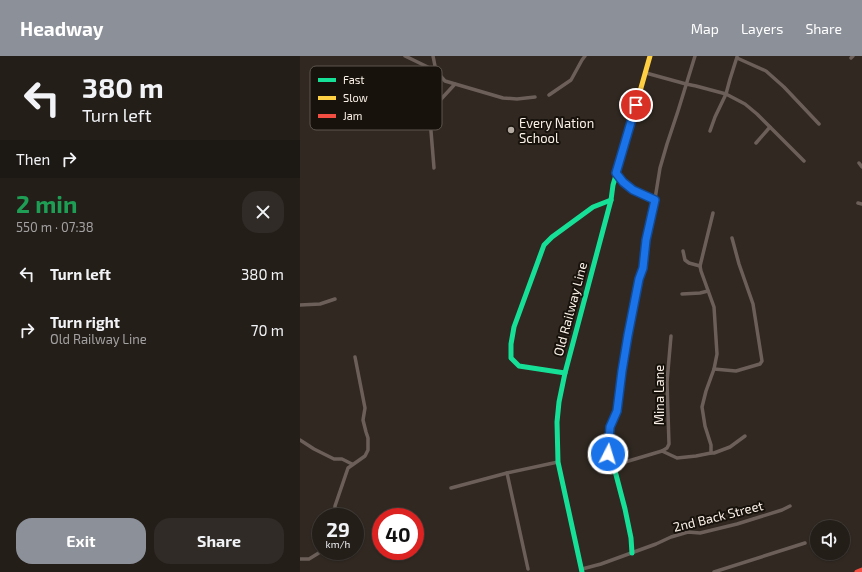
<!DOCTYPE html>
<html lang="en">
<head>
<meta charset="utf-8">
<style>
	:root { --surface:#241e19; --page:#302b26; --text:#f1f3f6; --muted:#a3a2a2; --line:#413c38; --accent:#8c9099 }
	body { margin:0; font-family:"Exo 2",sans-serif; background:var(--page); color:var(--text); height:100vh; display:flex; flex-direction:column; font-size:15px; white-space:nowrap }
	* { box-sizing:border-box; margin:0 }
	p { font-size:13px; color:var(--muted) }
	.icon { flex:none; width:22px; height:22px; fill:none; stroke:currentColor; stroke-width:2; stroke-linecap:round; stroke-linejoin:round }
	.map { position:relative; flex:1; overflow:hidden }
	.side { display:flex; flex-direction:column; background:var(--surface); width:300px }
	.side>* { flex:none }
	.banner { background:#241e19; color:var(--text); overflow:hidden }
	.tools { position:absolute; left:510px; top:464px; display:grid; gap:8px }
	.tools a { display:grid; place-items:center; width:40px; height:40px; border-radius:50%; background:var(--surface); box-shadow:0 1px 3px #0004,0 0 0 1px var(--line); font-size:20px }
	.speed { position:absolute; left:12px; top:452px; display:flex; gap:8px; font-size:20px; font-weight:700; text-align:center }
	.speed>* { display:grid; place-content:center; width:52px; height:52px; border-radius:50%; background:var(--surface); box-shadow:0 1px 3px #0004,0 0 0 1px var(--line); line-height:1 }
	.speed small { font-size:10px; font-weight:400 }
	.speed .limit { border:6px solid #d22; background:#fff; color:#111 }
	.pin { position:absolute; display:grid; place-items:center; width:34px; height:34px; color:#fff; margin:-17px; border:2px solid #fff; border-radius:50%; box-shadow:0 1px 4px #0007 }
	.me { position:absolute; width:44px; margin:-22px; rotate:5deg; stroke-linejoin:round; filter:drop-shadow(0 0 3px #0008) }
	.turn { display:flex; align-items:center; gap:14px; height:84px; padding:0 16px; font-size:18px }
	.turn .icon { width:52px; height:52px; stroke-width:2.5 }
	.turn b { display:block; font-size:28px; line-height:34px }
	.then { display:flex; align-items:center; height:38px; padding:0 16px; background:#0003; gap:8px; font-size:15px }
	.round { display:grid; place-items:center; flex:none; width:42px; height:42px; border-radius:16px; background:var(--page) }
	.head { display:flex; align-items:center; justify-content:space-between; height:68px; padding:0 16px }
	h1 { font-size:24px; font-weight:700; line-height:30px; color:#1e9e55 }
	.button { display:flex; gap:8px; margin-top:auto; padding:8px 16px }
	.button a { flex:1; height:46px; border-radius:16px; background:var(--accent); color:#fff; font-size:16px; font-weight:700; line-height:46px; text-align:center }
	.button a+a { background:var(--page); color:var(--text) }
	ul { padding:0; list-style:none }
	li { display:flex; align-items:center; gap:12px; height:56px; padding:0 16px }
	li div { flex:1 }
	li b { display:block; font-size:15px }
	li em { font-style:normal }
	header { display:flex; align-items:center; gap:24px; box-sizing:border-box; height:56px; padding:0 20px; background:var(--accent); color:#fff }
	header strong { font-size:19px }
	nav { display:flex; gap:22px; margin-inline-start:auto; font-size:14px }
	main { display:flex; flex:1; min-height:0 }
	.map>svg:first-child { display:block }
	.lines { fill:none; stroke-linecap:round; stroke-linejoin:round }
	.street { stroke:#6c5f59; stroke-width:3.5 }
	.fast { stroke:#16e098; stroke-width:5 }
	.slow { stroke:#ffcf43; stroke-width:5 }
	.jam { stroke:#f24e42; stroke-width:5 }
	.route-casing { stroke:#114b97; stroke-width:10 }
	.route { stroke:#1a73e8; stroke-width:7 }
	.poi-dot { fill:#b3aba2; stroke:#18120c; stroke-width:1.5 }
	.labels { text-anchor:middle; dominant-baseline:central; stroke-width:4; stroke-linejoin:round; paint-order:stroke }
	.poi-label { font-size:13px; fill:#faf1e8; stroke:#18120c; text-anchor:start }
	.street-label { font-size:13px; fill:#faf1e8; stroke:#18120c }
	.key { fill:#18120c; stroke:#5c554e; stroke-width:1 }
	.key-label { font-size:11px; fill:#faf1e8 }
</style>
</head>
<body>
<header>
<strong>Headway</strong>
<nav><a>Map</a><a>Layers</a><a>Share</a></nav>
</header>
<main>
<section class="side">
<div class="banner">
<div class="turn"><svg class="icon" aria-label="left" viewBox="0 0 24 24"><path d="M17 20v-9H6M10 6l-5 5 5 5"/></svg><div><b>380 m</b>Turn left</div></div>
<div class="then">Then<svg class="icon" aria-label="right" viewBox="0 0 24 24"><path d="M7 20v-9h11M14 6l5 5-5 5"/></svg></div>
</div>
<div class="head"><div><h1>2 min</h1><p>550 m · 07:38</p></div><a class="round"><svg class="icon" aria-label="close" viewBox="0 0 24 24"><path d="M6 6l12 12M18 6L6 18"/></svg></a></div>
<ul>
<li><svg class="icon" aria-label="left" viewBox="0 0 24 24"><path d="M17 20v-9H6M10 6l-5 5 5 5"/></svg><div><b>Turn left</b></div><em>380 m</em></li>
<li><svg class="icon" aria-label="right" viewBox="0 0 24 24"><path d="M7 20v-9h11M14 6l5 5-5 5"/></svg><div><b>Turn right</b><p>Old Railway Line</p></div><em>70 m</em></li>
</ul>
<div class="button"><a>Exit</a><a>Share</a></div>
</section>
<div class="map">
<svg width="562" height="516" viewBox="0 0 562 516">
	<rect width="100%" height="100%" fill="#302821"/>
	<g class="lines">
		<!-- street -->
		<g class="street">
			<path d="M105,0L136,15L145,25L203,42L217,43L235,41"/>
			<path d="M133,0L136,15"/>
			<path d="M437,2L466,15L484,31L519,68"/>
			<path d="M551,2L553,0"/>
			<path d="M346,17L386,28L396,30L426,38L445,48L457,58L504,105"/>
			<path d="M249,39L271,24L282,4L285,0"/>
			<path d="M410,75L415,61L426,38L430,23L437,1"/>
			<path d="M456,87L470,71"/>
			<path d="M559,107L562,111"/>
			<path d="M134,112L130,63L132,53L155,28"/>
			<path d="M317,117C327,134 338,136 355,143L360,112L367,88L378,55L395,0"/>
			<path d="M558,147L562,148"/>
			<path d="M383,195L385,204L389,207L400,210"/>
			<path d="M382,238L400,237L408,235"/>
			<path d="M0,249L20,248L35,243"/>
			<path d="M414,313L436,315L460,308L462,305L453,248L439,208L432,182"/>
			<path d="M0,384L14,393L34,403H42L52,408"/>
			<path d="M362,395L367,392L369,388L367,326L371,280"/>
			<path d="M411,397V389L405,370L402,351L406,335L414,313L417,298L414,251L401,215L400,210L413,157"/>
			<path d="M314,411L325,406L362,395L377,402L396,400L411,397H414L430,391L445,380"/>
			<path d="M207,417L228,513"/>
			<path d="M151,432L207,417L258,406"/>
			<path d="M35,461V450L48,412L65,400L68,394V382L66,376L63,364L65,352L55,301"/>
			<path d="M0,503H9L22,495"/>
			<path d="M282,513L301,508L356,488L371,481L388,476L400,477L437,468L482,454L490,450"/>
			<path d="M414,516L505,487"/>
		</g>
		<!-- fast -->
		<g class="fast">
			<path d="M265,317L219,310L211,302V288L214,271L244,189L252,181L293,151L311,144"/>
			<path d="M332,497L331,482L325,453L314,411L309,401L308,395L310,371L317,355L322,315L328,279L339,223L343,212L346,184L355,143"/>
			<path d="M282,516L258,406L257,366L259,346L265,317L311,144L313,129L320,106"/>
		</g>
		<!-- slow -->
		<path class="slow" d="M320,106L350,0"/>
		<!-- jam -->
		<path class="jam" d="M557,516L562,514"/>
	</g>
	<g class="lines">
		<!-- route casing -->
		<g class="route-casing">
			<path id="route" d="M308,398L310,371L317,355L322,315L328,279L339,223L343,212L346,184L355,144L333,134L323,126L316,117L336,49"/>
		</g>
		<!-- route -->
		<use href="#route" class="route"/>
	</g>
	<!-- markers -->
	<circle class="poi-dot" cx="211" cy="74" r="4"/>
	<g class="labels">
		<!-- poi labels -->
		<g class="poi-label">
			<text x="219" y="67">Every Nation<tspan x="219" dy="15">School</tspan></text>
		</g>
		<!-- street labels -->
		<g class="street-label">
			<text transform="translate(270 253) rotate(-75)">Old Railway Line</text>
			<text transform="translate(359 339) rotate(-90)">Mina Lane</text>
			<text transform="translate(418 460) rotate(-14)">2nd Back Street</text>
		</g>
	</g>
	<!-- legend -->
	<rect x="10" y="10" width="132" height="64" rx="6" class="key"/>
	<rect x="18" y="22" width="18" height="4" fill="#16e098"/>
	<rect x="18" y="40" width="18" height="4" fill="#ffcf43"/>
	<rect x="18" y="58" width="18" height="4" fill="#f24e42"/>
	<g class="key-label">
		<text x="43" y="28">Fast</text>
		<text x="43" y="46">Slow</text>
		<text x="43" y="64">Jam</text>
	</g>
</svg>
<div class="tools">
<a><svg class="icon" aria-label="sound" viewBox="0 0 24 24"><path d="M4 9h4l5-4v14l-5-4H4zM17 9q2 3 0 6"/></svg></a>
</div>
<div class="speed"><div>29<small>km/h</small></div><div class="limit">40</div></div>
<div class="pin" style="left:336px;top:49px;background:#d93025"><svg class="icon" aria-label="arrive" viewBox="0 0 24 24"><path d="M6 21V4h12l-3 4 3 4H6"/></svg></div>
<svg class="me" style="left:308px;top:398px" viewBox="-20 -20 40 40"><circle r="17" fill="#1a73e8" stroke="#fff" stroke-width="3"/><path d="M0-11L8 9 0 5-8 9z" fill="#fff"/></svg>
</div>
</main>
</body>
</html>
